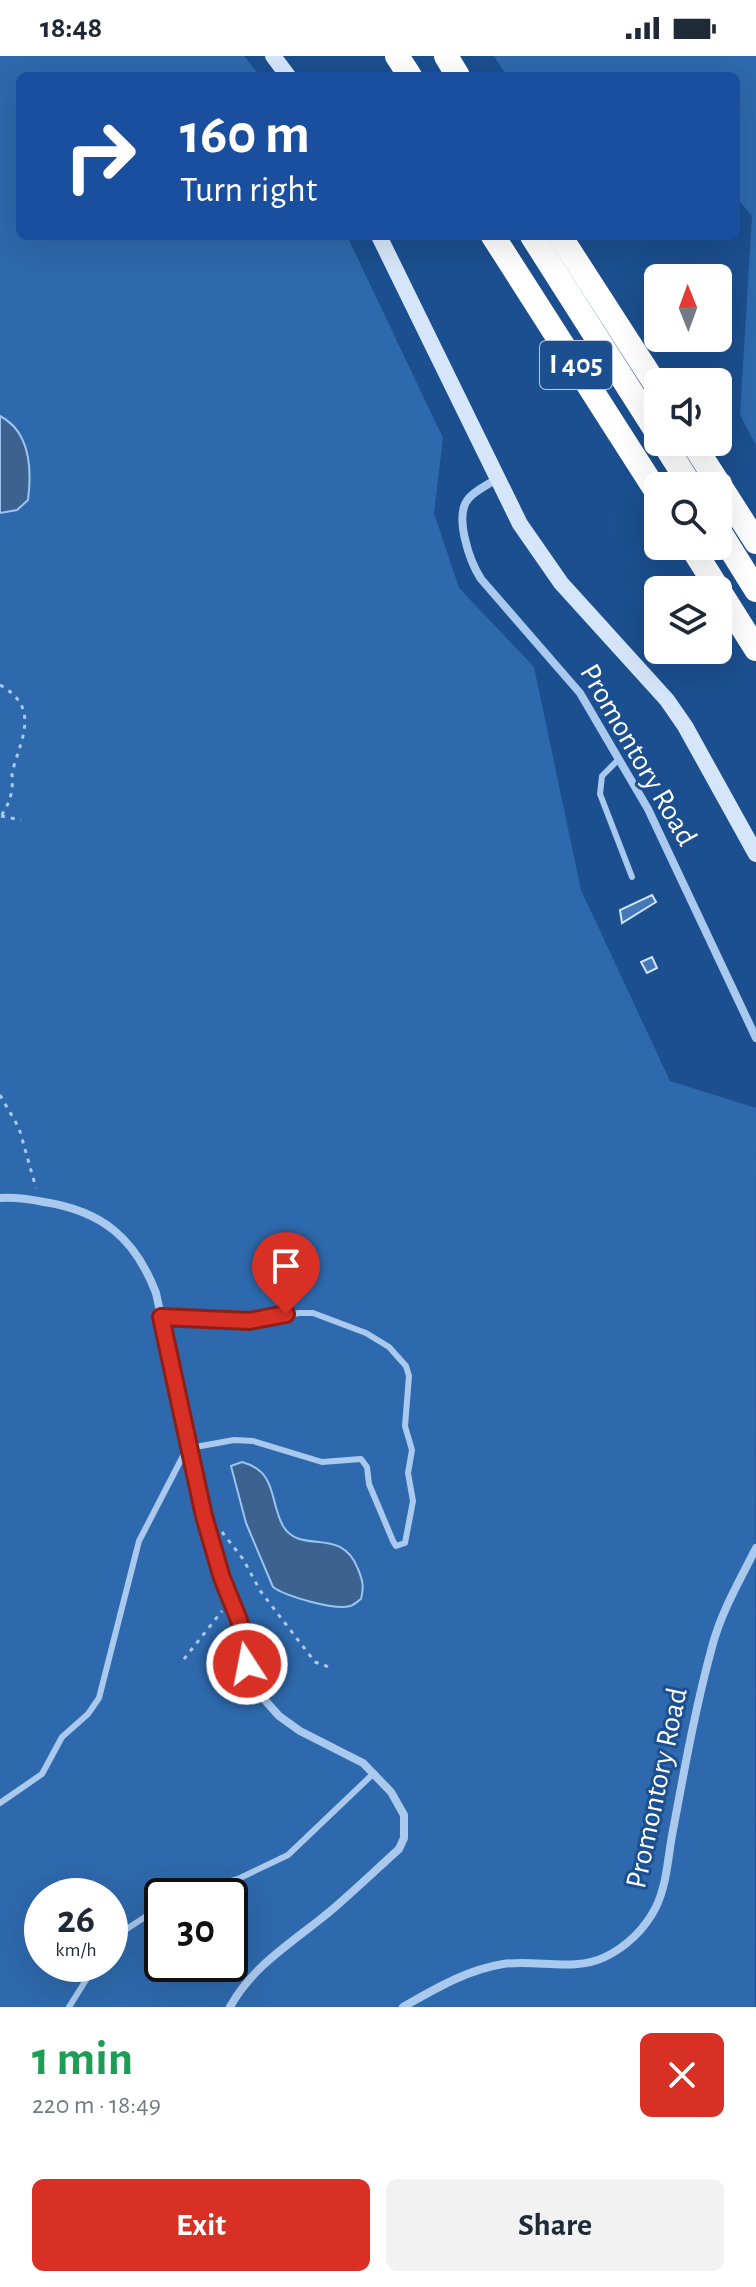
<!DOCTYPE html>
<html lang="en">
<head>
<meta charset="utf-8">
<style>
	:root { --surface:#fff; --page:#f2f2f3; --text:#1f2937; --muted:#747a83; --accent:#d93025 }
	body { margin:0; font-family:"Alegreya Sans",sans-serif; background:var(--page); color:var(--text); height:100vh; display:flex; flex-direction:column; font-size:30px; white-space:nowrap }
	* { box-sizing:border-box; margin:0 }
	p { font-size:26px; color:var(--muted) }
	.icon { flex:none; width:44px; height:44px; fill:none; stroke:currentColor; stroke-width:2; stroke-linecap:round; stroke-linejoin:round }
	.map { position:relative; height:1951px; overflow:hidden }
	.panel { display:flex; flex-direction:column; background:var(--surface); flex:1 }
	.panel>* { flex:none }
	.top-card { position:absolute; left:16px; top:16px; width:724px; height:168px; border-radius:12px; box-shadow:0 8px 32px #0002; background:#1a4fa0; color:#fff; overflow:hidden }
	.needle { width:52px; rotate:359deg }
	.buttons { position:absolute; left:644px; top:208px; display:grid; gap:16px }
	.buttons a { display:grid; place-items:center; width:88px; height:88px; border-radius:12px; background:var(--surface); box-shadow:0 8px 32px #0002; font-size:40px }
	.speed { position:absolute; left:24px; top:1822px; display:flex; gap:16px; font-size:40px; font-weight:700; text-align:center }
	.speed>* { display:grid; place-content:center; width:104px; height:104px; border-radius:50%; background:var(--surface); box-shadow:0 8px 32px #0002; line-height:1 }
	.speed small { font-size:20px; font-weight:400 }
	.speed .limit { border:4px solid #111; border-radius:12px; background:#fff; color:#111 }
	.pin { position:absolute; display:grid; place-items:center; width:68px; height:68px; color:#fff; margin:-82px -34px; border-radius:50% 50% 50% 0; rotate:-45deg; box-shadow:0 0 8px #0007 }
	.pin .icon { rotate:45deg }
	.me { position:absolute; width:88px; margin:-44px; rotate:349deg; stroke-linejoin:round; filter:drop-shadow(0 0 6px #0008) }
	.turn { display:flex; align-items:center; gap:28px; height:168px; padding:0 32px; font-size:36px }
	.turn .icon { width:104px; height:104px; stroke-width:2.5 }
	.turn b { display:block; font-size:56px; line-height:68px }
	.round { display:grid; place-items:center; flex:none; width:84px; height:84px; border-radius:12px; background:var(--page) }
	.head { display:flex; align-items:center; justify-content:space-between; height:136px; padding:0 32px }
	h1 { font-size:48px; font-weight:700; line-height:60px; color:#1e9e55 }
	.cta { display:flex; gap:16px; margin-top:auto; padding:16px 32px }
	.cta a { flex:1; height:92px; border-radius:12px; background:var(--accent); color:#fff; font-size:32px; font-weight:700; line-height:92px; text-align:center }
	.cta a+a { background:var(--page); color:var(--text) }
	.status { display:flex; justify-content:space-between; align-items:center; height:56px; padding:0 40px; background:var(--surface); direction:ltr }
	.status svg { height:22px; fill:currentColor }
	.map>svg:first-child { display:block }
	.green { fill:#2e69ad; fill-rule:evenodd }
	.water { fill:#3c6290; stroke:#9cc4f0; stroke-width:2 }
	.building { fill:#4478b7; stroke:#cfe3fa; stroke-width:2 }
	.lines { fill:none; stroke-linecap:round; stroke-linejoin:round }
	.path { stroke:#a9c9ee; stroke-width:3; stroke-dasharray:4 6; stroke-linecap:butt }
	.service { stroke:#a9c9ee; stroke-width:6 }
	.minor { stroke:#a9c9ee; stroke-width:8 }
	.secondary { stroke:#d6e6fa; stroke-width:16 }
	.motorway { stroke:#fff; stroke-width:24 }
	.route-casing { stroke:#8d1f18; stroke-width:20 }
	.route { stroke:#d93025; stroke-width:14 }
	.labels { text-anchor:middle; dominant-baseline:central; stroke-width:6; stroke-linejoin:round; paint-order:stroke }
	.shield { fill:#1b4f8f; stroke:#bbcadd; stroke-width:2 }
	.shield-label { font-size:28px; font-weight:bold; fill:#fff }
	.street-label { font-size:30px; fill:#fff; stroke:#1b4f8f }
</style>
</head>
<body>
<div class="status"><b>18:48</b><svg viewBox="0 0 49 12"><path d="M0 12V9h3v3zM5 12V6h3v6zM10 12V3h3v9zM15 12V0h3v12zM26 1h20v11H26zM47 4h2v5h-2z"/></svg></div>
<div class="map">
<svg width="756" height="1951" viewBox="0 0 756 1951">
	<rect width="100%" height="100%" fill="#1b4f8f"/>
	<!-- green -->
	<g class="green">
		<path d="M0,0H244L260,20H20V180H347L443,382L434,457L459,532L534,611L581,834L670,1025L756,1052L755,1951H0V457L17,454C21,438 28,419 29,402C29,388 12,366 0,360ZM42,1840H110V1908H42ZM162,1840H230V1908H162Z"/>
		<path d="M494,0H756V389L740,359L752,160L736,141V20H507Z"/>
	</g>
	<!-- water -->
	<g class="water">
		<path d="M0,360C31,376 32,413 28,444L17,454L0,457Z"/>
		<path d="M242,1406C278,1416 269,1445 283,1470C301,1500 341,1469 358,1513C363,1525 364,1531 361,1543C358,1545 354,1549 350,1550C336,1555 285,1540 273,1531L246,1467L231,1410Z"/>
	</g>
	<!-- building -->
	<g class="building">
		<path d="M652,839L656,846L622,867L620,854Z"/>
		<path d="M652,901L657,912L647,917L641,906Z"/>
	</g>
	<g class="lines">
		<!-- path -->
		<g class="path">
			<path d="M0,629C39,651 23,679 13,713C11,720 13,726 12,732C11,744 6,752 0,762"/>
			<path d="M1,760L21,764"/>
			<path d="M0,1039L19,1072L36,1132"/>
			<path d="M222,1476L243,1503L261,1536L315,1606L332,1612"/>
			<path d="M184,1603L222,1555"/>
		</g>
		<!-- service -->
		<g class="service">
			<path d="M619,703L602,720L600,738L632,821"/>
			<path d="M0,1747L42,1718L62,1681L88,1658L99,1642L139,1485L183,1400L190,1392L234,1384L253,1385L322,1406L361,1403L367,1411L369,1428L393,1485L396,1490L405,1487L413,1445L408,1417L412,1394L405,1370L409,1320L406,1310L389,1291L366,1277L313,1257H299L249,1265L161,1261"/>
			<path d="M185,1840L240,1822L288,1799L374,1717"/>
			<path d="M110,1890L119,1878L162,1850"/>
			<path d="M69,1951L96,1908"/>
		</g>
		<!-- minor -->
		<g class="minor">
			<path d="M496,423C488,429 476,434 469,442C453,459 470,506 481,523L580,637L648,753L756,982"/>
			<path d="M0,1142C15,1141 29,1143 44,1146C102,1155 135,1182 156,1237L204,1460L222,1522L239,1564L252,1620L263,1642L279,1660L300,1675L363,1707L391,1736L404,1759V1782L399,1793C377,1813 356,1833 334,1852C298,1883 253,1908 230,1951"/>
			<path d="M403,1951C435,1933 466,1914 503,1908C535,1903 575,1916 605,1901C626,1891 645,1873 656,1851C668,1826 668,1796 674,1769C685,1710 696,1649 712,1591C721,1556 740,1524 756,1492"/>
		</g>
		<!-- secondary -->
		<g class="secondary">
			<path d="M273,0L288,20"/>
			<path d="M379,180L520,468L561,527L667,644L685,670L756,798"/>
		</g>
		<!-- motorway -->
		<g class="motorway">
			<path d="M397,0L410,20"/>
			<path d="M446,0L458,20"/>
			<path d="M493,180L658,438"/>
			<path d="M532,180L658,378"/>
			<path d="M560,180L658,332"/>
			<path d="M663,386L691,430"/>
			<path d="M692,386L756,486"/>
			<path d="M718,473L756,534"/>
			<path d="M691,490L756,593"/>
		</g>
	</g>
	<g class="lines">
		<!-- route casing -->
		<g class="route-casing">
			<path id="route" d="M247,1608L239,1564L222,1522L204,1460L161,1261L249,1265L286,1258"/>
		</g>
		<!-- route -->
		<use href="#route" class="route"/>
	</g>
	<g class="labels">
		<!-- shield labels -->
		<rect class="shield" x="540" y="285" width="72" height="48" rx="6"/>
		<g class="shield-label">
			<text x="576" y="309">I 405</text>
		</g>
		<!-- street labels -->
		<g class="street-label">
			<text transform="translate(638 699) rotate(60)">Promontory Road</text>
			<text transform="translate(657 1732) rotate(-78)">Promontory Road</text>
		</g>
	</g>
</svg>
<div class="buttons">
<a><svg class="needle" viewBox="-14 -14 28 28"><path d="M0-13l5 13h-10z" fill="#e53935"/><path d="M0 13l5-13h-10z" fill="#747a83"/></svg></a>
<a><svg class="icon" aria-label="sound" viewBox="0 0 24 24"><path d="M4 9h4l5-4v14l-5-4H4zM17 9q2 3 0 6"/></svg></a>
<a><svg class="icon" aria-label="search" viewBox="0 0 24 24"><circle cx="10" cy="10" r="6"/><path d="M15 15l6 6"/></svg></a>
<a><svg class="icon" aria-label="layers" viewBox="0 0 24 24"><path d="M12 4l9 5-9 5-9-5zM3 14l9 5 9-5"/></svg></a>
</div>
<div class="speed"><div>26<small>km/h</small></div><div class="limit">30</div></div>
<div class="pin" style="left:286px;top:1258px;background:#d93025"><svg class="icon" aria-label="arrive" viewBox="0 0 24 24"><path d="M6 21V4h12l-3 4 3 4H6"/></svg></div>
<svg class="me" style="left:247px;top:1608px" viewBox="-20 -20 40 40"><circle r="17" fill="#d93025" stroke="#fff" stroke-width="3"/><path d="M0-11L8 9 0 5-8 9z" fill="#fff"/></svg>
<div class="top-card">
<div class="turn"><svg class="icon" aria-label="right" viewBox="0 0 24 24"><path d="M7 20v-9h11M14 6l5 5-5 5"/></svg><div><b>160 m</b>Turn right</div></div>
</div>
</div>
<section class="panel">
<div class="head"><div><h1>1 min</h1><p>220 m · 18:49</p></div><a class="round" style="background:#d93025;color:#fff"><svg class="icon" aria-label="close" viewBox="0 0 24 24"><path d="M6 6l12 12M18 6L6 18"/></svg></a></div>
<div class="cta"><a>Exit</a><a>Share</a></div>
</section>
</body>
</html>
